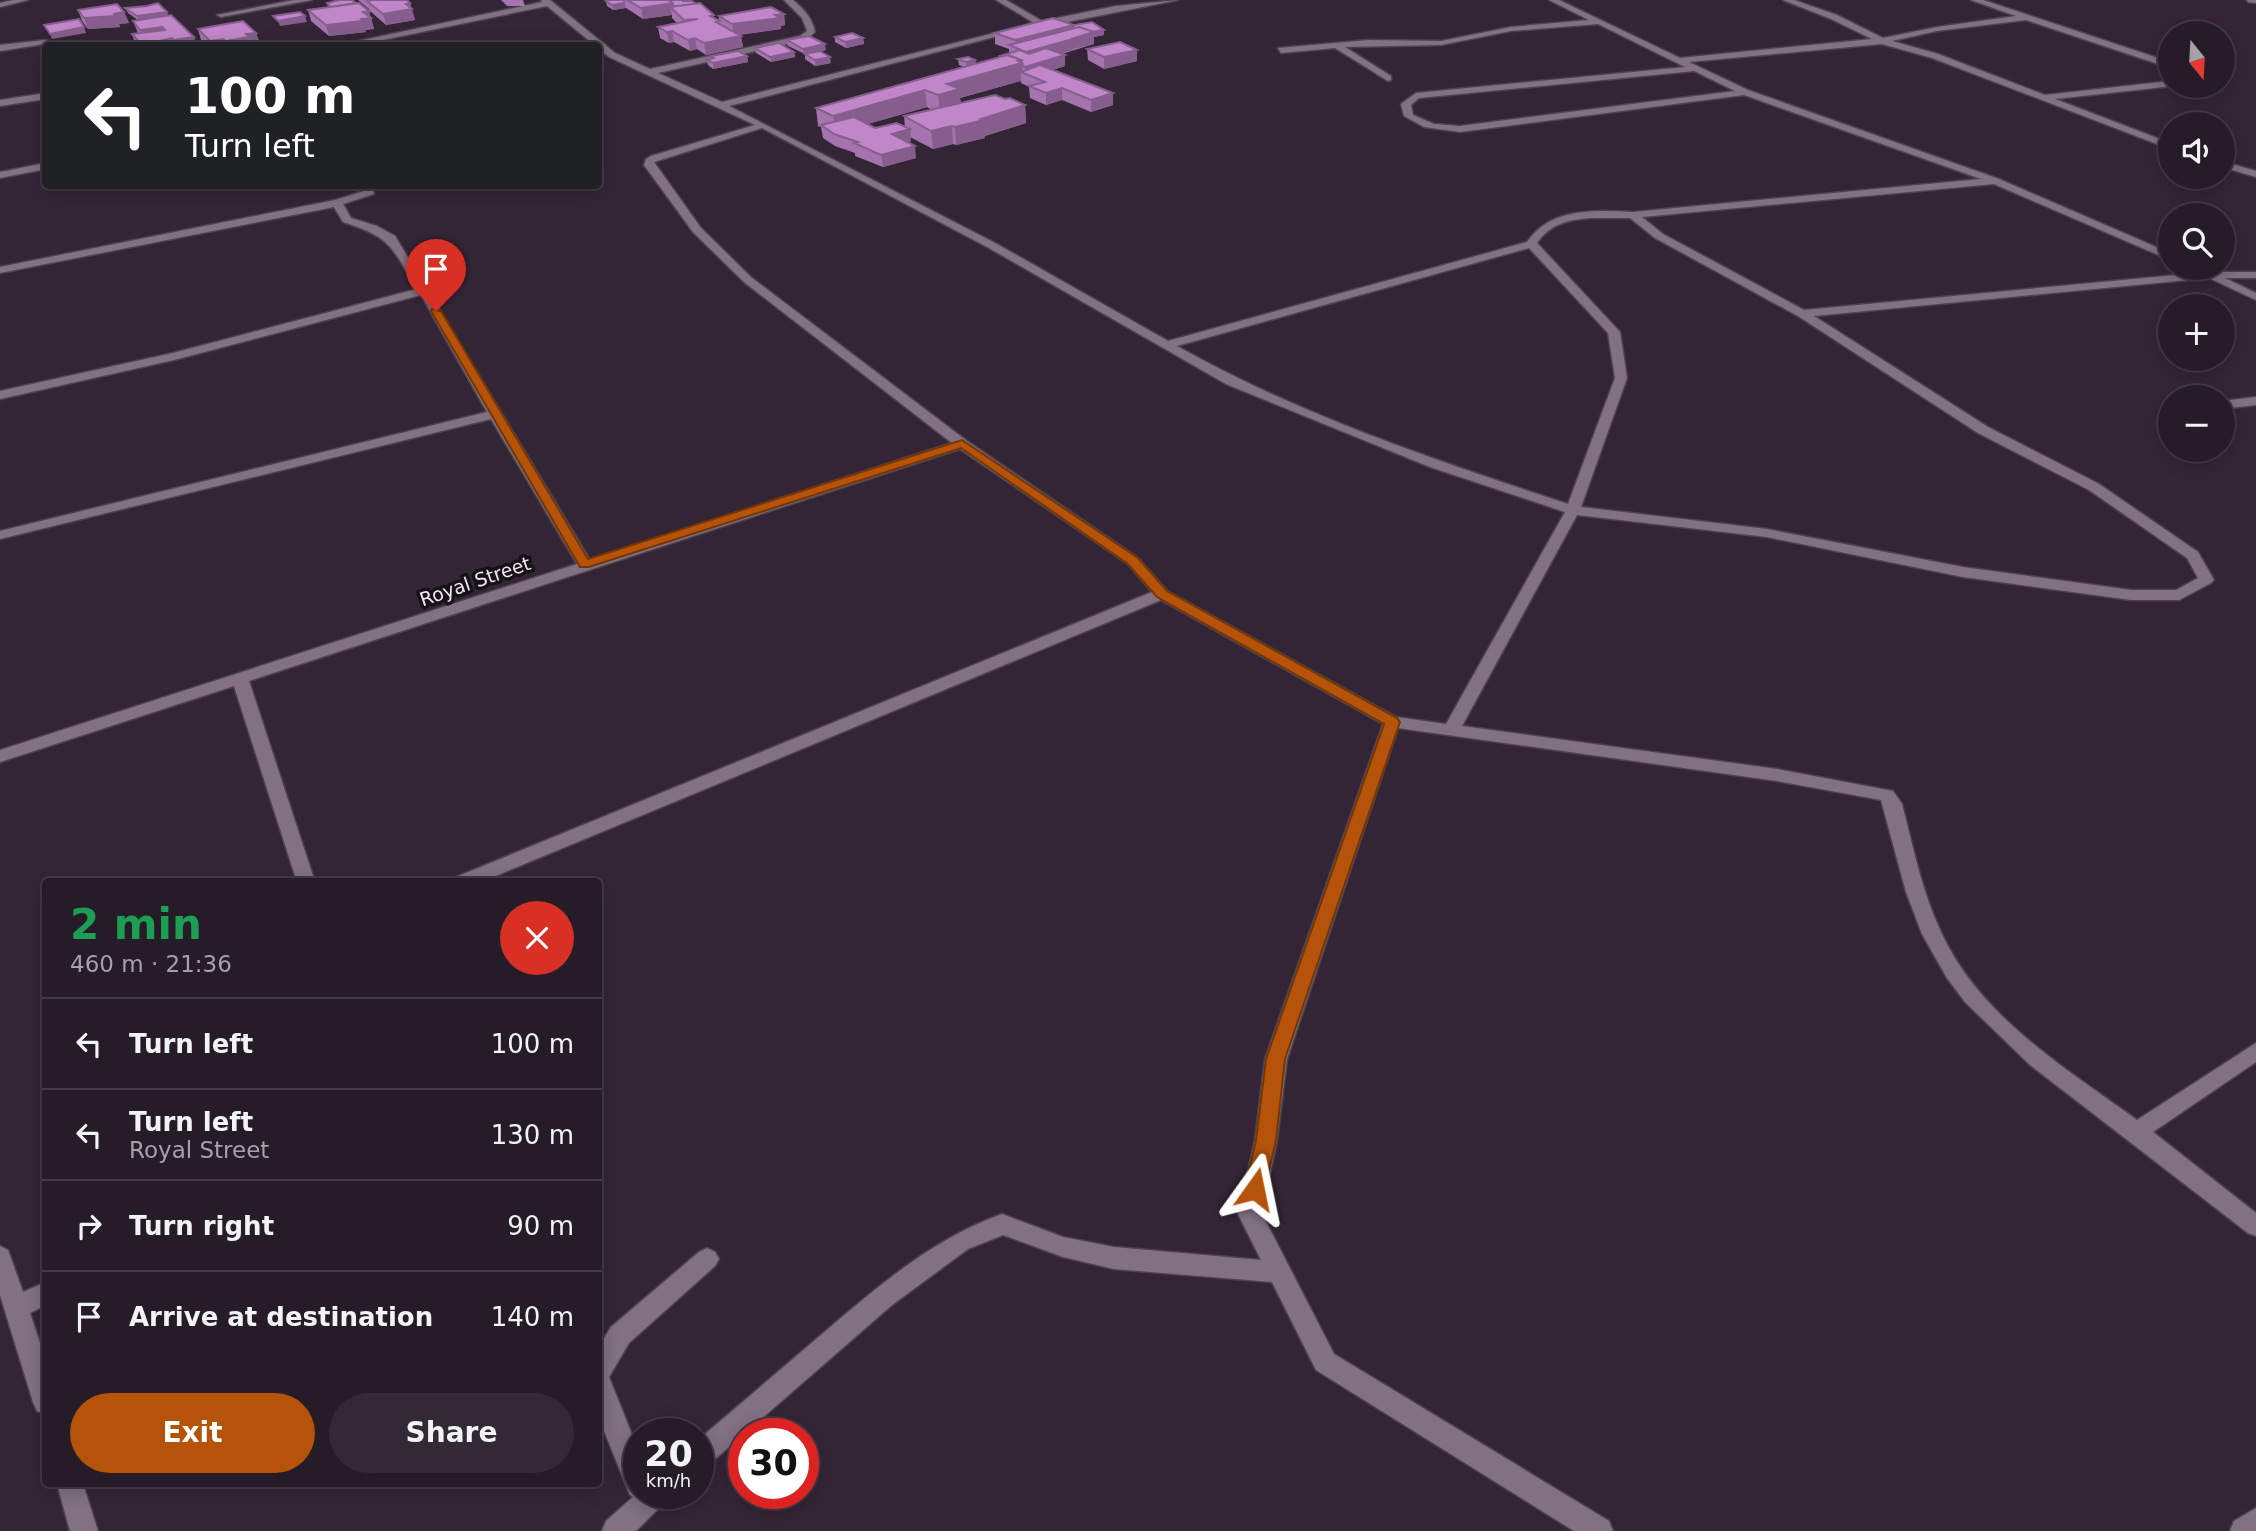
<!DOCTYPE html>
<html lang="en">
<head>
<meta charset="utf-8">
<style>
	:root { --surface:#261c28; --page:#322934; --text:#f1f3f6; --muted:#a4a1a8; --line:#423a45; --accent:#b45309 }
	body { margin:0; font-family:"DejaVu Sans",sans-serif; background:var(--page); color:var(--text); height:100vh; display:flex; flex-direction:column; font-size:26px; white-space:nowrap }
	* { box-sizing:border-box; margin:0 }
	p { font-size:23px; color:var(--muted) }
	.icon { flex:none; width:38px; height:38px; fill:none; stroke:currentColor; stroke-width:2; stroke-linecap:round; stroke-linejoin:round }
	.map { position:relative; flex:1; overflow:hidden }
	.details { position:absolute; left:42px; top:878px; width:560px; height:609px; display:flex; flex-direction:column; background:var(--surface); border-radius:7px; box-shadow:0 4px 18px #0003,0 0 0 2px var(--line) }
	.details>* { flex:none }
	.guide { position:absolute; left:42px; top:42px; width:560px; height:147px; border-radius:7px; box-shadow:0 4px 18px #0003,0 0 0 2px var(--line); background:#202124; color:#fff; overflow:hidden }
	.needle { width:46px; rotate:162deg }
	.tools { position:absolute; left:2158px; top:21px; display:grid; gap:14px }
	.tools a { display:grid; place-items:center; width:77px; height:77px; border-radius:50%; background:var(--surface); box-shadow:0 4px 18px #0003,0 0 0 2px var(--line); font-size:35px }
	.speed { position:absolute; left:623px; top:1418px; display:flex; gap:14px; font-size:35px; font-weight:700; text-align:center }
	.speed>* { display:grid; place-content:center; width:91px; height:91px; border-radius:50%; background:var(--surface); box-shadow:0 4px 18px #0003,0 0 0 2px var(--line); line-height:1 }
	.speed small { font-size:18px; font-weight:400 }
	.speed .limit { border:10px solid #d22; background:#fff; color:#111 }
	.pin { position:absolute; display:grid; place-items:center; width:60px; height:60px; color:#fff; margin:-72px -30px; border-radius:50% 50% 50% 0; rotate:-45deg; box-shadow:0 0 7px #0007 }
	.pin .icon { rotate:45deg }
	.me { position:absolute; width:77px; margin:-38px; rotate:12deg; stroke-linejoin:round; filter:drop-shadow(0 0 5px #0008) }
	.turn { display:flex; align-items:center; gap:24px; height:147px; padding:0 28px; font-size:32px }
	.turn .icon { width:91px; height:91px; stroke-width:2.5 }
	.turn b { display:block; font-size:49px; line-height:60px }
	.round { display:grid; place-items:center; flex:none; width:74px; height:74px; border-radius:37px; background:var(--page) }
	.overview { display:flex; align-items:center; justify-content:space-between; height:119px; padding:0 28px }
	h1 { font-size:42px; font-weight:700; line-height:52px; color:#1e9e55 }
	.action { display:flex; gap:14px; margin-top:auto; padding:14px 28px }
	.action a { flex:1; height:80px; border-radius:42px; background:var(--accent); color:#fff; font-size:28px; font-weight:700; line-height:80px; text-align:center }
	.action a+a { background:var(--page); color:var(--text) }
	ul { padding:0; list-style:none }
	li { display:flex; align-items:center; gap:21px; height:91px; padding:0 28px; border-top:2px solid var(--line) }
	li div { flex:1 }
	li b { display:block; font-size:26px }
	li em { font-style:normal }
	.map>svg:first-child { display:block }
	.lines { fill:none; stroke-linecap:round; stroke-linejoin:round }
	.minor-casing { stroke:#4d424f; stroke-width:3 }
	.minor { fill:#817183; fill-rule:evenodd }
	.wall { fill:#a573ad; fill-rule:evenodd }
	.shaded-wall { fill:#865e8d }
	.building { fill:#c086c9; stroke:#865e8d; stroke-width:2 }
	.route { fill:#b45309; stroke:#753606; stroke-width:2 }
	.labels { text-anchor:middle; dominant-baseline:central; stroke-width:7; stroke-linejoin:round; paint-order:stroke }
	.street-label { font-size:19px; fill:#f0e7f1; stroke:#171118 }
</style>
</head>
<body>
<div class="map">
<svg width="2256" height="1531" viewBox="0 0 2256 1531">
	<rect width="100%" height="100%" fill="#332535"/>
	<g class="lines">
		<!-- minor casing -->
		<g class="minor-casing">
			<g id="minor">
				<path d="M13,0H28L0,7V3Z"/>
				<path d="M294,0H312L221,17L217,15Z"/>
				<path d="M541,0H550L615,53L650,69L800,36L807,31L802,18L784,0H793C804,9 812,18 815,32L806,40L658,73L722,102L1034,23L996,0H1006L1042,21L1116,6L1178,0L1002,35L729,106L997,244L1168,341L1527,242C1551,207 1595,210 1633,212L1981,179L1744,95L1460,132L1424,127L1404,116L1401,104L1416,93L1685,67L1598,24L1511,31L1441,45L1345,47L1391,76V80L1388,81L1335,48L1281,53L1278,48L1369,40L1441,41L1511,27L1589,20L1549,0H1559L1680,58L1872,39L1831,19L1783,0H1794L1837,15L1883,38L1937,27L2016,16L1971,0H1983L2170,62V68L2026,20L1937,31L1892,41L1938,54L2045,95L2170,81V86H2173L2055,99L2170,143V149L1932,58L1882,44L1689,62L1748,90L1999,179L2170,253V260L1994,184L1642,217L1663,234L1804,310L2209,272H2256V278H2225L2256,293V300L2209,278L1814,316L1988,427L2099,484L2198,552L2214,580L2211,583L2179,600H2131L1963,577L1767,537L1577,515L1462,726L1777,769L1893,791L1902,804C1913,847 1922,892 1941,932C1979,1016 2065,1068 2137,1120L2256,1043V1062L2153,1132L2256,1213V1236L2248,1233L2030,1065L1965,1002L1947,978L1922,934L1906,892L1881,800L1777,781L1398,728L1287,1059L1277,1140L1262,1214L1334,1354L1609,1521L1613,1531H1574L1316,1370L1272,1282L1114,1269L1063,1257L1003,1235L968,1249L892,1305L707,1466L698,1470V1440C739,1405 780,1370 821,1335C876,1288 932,1239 1002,1214L1063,1237L1114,1247L1261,1260L1238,1214L1255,1140L1265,1059L1383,724L1161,600L481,882H454L456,877L1152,592L1128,564L960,449L249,681L315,882H297L234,686L0,762V750L577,564L491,419L0,539V531L487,412L421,295L174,360L0,399V391L173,353L417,289C391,247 393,238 343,222L334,207L0,273V267L335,200L364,191L362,186H372L374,194L343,204L351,218L377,226L395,236L590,560L952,443L744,282L693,232L644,165L646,159L651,156L755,125L609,57L547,6L354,46H335L542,2ZM1694,71L1735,91L1460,126L1434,124L1413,115L1411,105L1419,98ZM762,128L989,248L1226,384L1430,467L1565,512L1446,724L1396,717L1167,591L1138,558L967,441L752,278L701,228L654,162ZM1590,218H1630L1655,238L1798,316L1978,433L2089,490L2187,558L2198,578L2176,590H2131L1963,567L1767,529L1581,507L1627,378L1620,332L1537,243C1550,224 1568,220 1590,218ZM1529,248L1608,333L1615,378L1568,504C1435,460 1299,415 1177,346Z"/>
				<path d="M2247,0H2256V3L2248,2Z"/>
				<path d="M45,40L65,46L45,44L0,51V45Z"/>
				<path d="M46,93V99L0,106V100Z"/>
				<path d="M2222,161L2256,171V177L2222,167Z"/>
				<path d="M46,163V169L0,178V172Z"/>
				<path d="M2256,397V405L2222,409V401Z"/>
				<path d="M0,1246L8,1250L23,1292L46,1282V1305L30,1313L46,1361V1414L37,1411L33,1402L0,1295Z"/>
				<path d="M707,1248L715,1252L719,1259L715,1266L629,1343L609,1377L639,1452V1493H669L665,1502L636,1531H602L606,1521L633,1497L630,1495L598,1416V1348L611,1327L699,1252Z"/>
				<path d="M57,1484H83L98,1531H70Z"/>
				<path d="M2256,1508V1531H2230L2234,1521Z"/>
			</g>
		</g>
		<!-- minor -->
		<use href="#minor" class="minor"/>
	</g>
	<!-- wall -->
	<g class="wall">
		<path d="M358,0H407L410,3L415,20L386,25L370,11L369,9Z"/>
		<path d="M501,0H523L525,6H507Z"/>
		<path d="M610,0H690L719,21V16L784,14L785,25L781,26V29L739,35L741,36L743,47L706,55L697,49L690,51L674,42L669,43L660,38L658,27L677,23L672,18V15L643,19L626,8L613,10L607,6L606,1Z"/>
		<path d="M327,3H356L369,11L374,29L365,30L366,32L329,36L311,21L308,10L328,7Z"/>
		<path d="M125,8L168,16L194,37L197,46H136L132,34L138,33L133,21L138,20L128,13Z"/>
		<path d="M78,10L124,12L129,23L119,24L120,27L88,29L82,21Z"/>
		<path d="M198,29L256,33L260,44L252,46H207L201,40Z"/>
		<path d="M995,33L1104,35L1094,37V44L1062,54L1065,55V66L1052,70L1113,105L1091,112L1062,100L1046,105L1030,98L1029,87L1021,83V81L960,98L961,103L1005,99L1025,105L1026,123L985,136V138L956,145L953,144L933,149L910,137L911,141L908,142L916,158L883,167L855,156V153L835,146L823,138L821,127L818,126L816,108L964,67L959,65L958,59L975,60L976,64L1000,57V56L1009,53V49L995,44ZM927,107L932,110L904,116L905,127L875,128L868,124Z"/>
		<path d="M835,37L863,38L864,44L846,48L835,42Z"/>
		<path d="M787,40L826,50L821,51L831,63L815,66L805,59V54L788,46Z"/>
		<path d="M755,48L794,52L795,57L771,62L756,53Z"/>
		<path d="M1087,49L1137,61L1104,69L1088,60Z"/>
		<path d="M711,56H747L748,62L713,69L708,65L707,60L711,59Z"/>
	</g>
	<!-- shaded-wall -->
	<g class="shaded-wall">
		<path d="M410,3L415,20L386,25L383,14L406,4Z"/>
		<path d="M624,3L626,8L613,10L612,5Z"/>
		<path d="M673,3L674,11L670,7L672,15L643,19L641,8Z"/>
		<path d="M369,11L374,29L365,30L366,32L329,36L326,25L363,12Z"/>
		<path d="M124,12L129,23L119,24L120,27L88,29L84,18Z"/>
		<path d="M167,12L169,18L139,21L137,16Z"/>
		<path d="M784,14L785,25L781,26V29L734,35L732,24Z"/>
		<path d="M305,16L307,22L280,26L278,21Z"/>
		<path d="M1074,25V36L1016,48L1015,40Z"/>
		<path d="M84,27L86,33L52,39L50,34Z"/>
		<path d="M162,27L166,38L144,41L140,30Z"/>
		<path d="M1104,30V35L1094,37V44L1073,49V50L1026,63V52L1071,39L1081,33Z"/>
		<path d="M672,31L674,42L669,43L667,32Z"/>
		<path d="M256,33L260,44L252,46H227L226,41L246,34Z"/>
		<path d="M741,36L743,47L706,55L704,43Z"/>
		<path d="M194,37L197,46H176L174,40Z"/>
		<path d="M172,38L175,46L142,45Z"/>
		<path d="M695,38L697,49L690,51L688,40Z"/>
		<path d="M863,38L864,44L846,48L845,42Z"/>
		<path d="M223,39L226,46H211L210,41Z"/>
		<path d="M825,44L826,50L804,55L803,49Z"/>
		<path d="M1137,50V61L1104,69V57Z"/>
		<path d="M794,52L795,57L771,62L770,57Z"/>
		<path d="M1065,55V66L1032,76L1025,74V67Z"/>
		<path d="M747,56L748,62L713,69V63Z"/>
		<path d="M830,57L831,63L815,66V60Z"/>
		<path d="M975,60L976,66L966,68V62Z"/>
		<path d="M1021,60L1022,63L1023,73L1021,72V81L960,98L961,107L940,113L938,95L947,84Z"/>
		<path d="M1062,88V100L1046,105V93Z"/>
		<path d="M925,90L927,107L836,133L833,116Z"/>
		<path d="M1113,93V105L1091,112V100Z"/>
		<path d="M1025,105L1026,123L985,136V138L956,145L955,127Z"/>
		<path d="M952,126L953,144L933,149L931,131Z"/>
		<path d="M910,129L911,141L893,146L892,134Z"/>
		<path d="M915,146L916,158L883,167L881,155Z"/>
	</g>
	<!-- building -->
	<g class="building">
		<path d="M340,0H352L356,3L331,7L327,3Z"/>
		<path d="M372,0H407L410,3L406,4L412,9L383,14L367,1Z"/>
		<path d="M610,0H624V3L612,5L606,1Z"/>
		<path d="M627,0H668L673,3L641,8Z"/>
		<path d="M668,0H687L682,1H692L696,4L673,7V3Z"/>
		<path d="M158,3L167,12L137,16L125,8L147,6Z"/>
		<path d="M359,3L369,11L363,12L371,18L361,19L362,21L326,25L308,10Z"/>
		<path d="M700,3L714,15L710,16L720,21L716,22L741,36L704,43L695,38L688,40L672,31L667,32L658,27L698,19L684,20L670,7Z"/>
		<path d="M117,4L124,12L114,14L115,16L84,18L78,10Z"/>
		<path d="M771,7L784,14L775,15L780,18L732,24L719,16Z"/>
		<path d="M300,12L305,16L278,21L273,16Z"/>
		<path d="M171,15L194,37L174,40L172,38L142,45L132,34L165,30L162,27L140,30L133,21Z"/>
		<path d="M1053,18L1074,25L1015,40L995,33Z"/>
		<path d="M79,19L84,27L50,34L44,25Z"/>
		<path d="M243,21L256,33L246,34L249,37L226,41L223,39L210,41L198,29Z"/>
		<path d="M1092,22L1104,30L1091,32L1079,27L1074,29V25Z"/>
		<path d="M1079,27L1094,32L1071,39H1073L1026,52L1009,45Z"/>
		<path d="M852,33L863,38L845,42L835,37Z"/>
		<path d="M809,36L825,44L803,49L787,40Z"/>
		<path d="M110,42L113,46H90Z"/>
		<path d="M183,42L186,46H160Z"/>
		<path d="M1120,42L1137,50L1104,57L1087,49Z"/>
		<path d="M779,43L794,52L770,57L755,48Z"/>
		<path d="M1046,48L1065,55L1025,67L1023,66L1021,60L1007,55L1002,57L1000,56L1020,50L1029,54Z"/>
		<path d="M738,51L747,56L713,63L707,60L714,58L711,56Z"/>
		<path d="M820,51L830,57L815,60L805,54Z"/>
		<path d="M1007,55L1021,60L1018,61L1022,63L947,84L960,89L938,95L925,90L833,116L816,108Z"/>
		<path d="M968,57L975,60L966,62L958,59Z"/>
		<path d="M1040,65L1113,93L1091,100L1062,88L1046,93L1029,86L1045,82L1021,72Z"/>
		<path d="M995,95L1005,99L1010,98L1025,105L981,119L984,120L955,127L952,126L931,131L904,116Z"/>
		<path d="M854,117L875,128L897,123L910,129L892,134L915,146L881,155L854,143L858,142L834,134L821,125Z"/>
	</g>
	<!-- route -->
	<path class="route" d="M432,309L441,311L588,559L962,440L1138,558L1167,591L1397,718L1400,722L1285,1059L1276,1140L1263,1196L1255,1198L1248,1196L1245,1189L1256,1140L1266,1059L1384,724L1157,597L1128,564L961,448L589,567H580L431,311Z"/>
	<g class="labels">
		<!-- street labels -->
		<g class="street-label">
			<text transform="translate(475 581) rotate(-19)">Royal Street</text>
		</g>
	</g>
</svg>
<div class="tools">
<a><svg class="needle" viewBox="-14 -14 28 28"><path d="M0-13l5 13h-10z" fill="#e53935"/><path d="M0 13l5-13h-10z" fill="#a4a1a8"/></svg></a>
<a><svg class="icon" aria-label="sound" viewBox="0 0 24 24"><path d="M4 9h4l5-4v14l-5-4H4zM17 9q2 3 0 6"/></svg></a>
<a><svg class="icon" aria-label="search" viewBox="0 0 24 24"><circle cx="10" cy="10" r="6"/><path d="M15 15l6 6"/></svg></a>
<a>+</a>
<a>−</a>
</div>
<div class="speed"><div>20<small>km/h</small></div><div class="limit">30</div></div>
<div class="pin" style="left:436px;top:311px;background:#d93025"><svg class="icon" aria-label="arrive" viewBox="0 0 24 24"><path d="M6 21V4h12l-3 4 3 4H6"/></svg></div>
<svg class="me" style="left:1255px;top:1189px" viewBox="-20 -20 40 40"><path d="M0-17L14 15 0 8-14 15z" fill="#b45309" stroke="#fff" stroke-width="4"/></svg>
<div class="guide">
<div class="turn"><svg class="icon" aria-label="left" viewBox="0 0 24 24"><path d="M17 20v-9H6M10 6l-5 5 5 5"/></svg><div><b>100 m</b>Turn left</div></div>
</div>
<section class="details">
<div class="overview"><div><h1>2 min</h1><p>460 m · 21:36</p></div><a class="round" style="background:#d93025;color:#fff"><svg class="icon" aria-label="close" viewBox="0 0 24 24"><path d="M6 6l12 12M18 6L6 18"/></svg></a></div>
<ul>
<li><svg class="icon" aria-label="left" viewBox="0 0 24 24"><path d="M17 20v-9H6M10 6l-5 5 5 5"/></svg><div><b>Turn left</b></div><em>100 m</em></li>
<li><svg class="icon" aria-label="left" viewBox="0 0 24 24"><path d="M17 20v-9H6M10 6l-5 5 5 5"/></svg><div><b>Turn left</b><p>Royal Street</p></div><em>130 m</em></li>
<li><svg class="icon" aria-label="right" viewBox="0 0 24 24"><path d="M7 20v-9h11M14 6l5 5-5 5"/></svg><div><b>Turn right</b></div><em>90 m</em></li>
<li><svg class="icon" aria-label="arrive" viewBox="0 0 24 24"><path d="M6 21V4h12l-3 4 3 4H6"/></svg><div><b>Arrive at destination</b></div><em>140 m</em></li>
</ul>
<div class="action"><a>Exit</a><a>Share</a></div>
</section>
</div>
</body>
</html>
